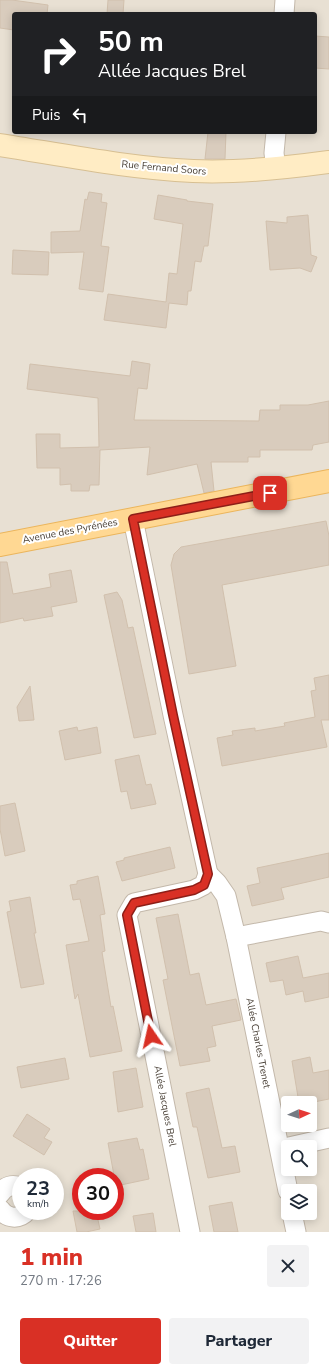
<!DOCTYPE html>
<html lang="fr">
<head>
<meta charset="utf-8">
<style>
	:root { --surface:#fff; --page:#f2f2f3; --text:#1f2937; --muted:#747a83; --accent:#d93025 }
	body { margin:0; font-family:"Nunito Sans",sans-serif; background:var(--page); color:var(--text); height:100vh; display:flex; flex-direction:column; font-size:15px; white-space:nowrap }
	* { box-sizing:border-box; margin:0 }
	p { font-size:13px; color:var(--muted) }
	.icon { flex:none; width:22px; height:22px; fill:none; stroke:currentColor; stroke-width:2; stroke-linecap:round; stroke-linejoin:round }
	.map { position:relative; height:1232px; overflow:hidden }
	.drawer { display:flex; flex-direction:column; background:var(--surface); flex:1 }
	.drawer>* { flex:none }
	.guide { position:absolute; left:12px; top:12px; width:305px; height:122px; border-radius:4px; box-shadow:0 2px 10px #0003; background:#202124; color:#fff; overflow:hidden }
	.needle { width:26px; rotate:86deg }
	.tools { position:absolute; left:281px; top:1096px; display:grid; gap:8px }
	.tools a { display:grid; place-items:center; width:36px; height:36px; border-radius:4px; background:var(--surface); box-shadow:0 2px 10px #0003; font-size:20px }
	.speed { position:absolute; left:12px; top:1168px; display:flex; gap:8px; font-size:20px; font-weight:700; text-align:center }
	.speed>* { display:grid; place-content:center; width:52px; height:52px; border-radius:50%; background:var(--surface); box-shadow:0 2px 10px #0003; line-height:1 }
	.speed small { font-size:10px; font-weight:400 }
	.speed .limit { border:6px solid #d22; background:#fff; color:#111 }
	.pin { position:absolute; display:grid; place-items:center; width:34px; height:34px; color:#fff; margin:-17px; border-radius:8px; box-shadow:0 2px 6px #0006 }
	.me { position:absolute; width:44px; margin:-22px; rotate:349deg; stroke-linejoin:round; filter:drop-shadow(0 0 3px #0008) }
	.turn { display:flex; align-items:center; gap:14px; height:84px; padding:0 20px; font-size:18px }
	.turn .icon { width:52px; height:52px; stroke-width:2.5 }
	.turn b { display:block; font-size:28px; line-height:34px }
	.then { display:flex; align-items:center; height:38px; padding:0 20px; background:#0003; gap:8px; font-size:15px }
	.round { display:grid; place-items:center; flex:none; width:42px; height:42px; border-radius:4px; background:var(--page) }
	.head { display:flex; align-items:center; justify-content:space-between; height:68px; padding:0 20px }
	h1 { font-size:24px; font-weight:800; line-height:30px; color:var(--accent) }
	.button { display:flex; gap:8px; margin-top:auto; padding:8px 20px }
	.button a { flex:1; height:46px; border-radius:4px; background:var(--accent); color:#fff; font-size:16px; font-weight:800; line-height:46px; text-align:center }
	.button a+a { background:var(--page); color:var(--text) }
	.map>svg:first-child { display:block }
	.residential { fill:#e8e0d3; fill-rule:evenodd }
	.building { fill:#d9ccbd; stroke:#d1c0ad }
	.lines { fill:none; stroke-linecap:round; stroke-linejoin:round }
	.street-casing { stroke:#c3b8aa; stroke-width:21 }
	.secondary-casing { stroke:#d7bf92; stroke-width:24 }
	.primary-casing { stroke:#ebb55c; stroke-width:24 }
	.street { stroke:#fff; stroke-width:19 }
	.secondary { stroke:#ffecc4; stroke-width:22 }
	.primary { stroke:#ffd893; stroke-width:22 }
	.route-casing { stroke:#8d1f18; stroke-width:10 }
	.route { stroke:#d93025; stroke-width:7 }
	.labels { text-anchor:middle; dominant-baseline:central; stroke-width:4; stroke-linejoin:round; paint-order:stroke }
	.street-label { font-size:10px; fill:#473e34; stroke:#fff }
</style>
</head>
<body>
<div class="map">
<svg width="329" height="1232" viewBox="0 0 329 1232">
	<rect width="100%" height="100%" fill="#f4eee5"/>
	<!-- residential -->
	<path class="residential" d="M0,0H329V1232H0ZM14,14H315V132H14ZM288,1103H310V1125H288ZM288,1147H310V1169H288ZM21,1177H55V1211H21ZM81,1177H115V1211H81ZM288,1191H310V1213H288Z"/>
	<!-- building -->
	<g class="building">
		<path d="M0,0H12L48,5L47,14H14V30L0,28Z"/>
		<path d="M108,0H124L123,14H107Z"/>
		<path d="M315,36L329,37V69L315,68Z"/>
		<path d="M208,132H226L225,159H205Z"/>
		<path d="M89,192L102,194L101,202L107,203L101,246L109,247L103,292L79,289L84,252L51,253V232L80,231L85,199L87,200Z"/>
		<path d="M158,195L187,200V201L213,204L208,246H204L201,262L195,261L191,291H188L187,305L169,303L166,328L104,320L108,294L166,302L169,273L177,274L183,224L154,219Z"/>
		<path d="M308,215L311,255L317,257L311,272L300,268L270,270L266,221L287,223V217Z"/>
		<path d="M13,250L49,252L48,275L12,274Z"/>
		<path d="M132,361L150,364L147,389L138,388L134,420L259,421L260,410H280V405H308L329,401V442L313,445L312,450H260V457H248V462H211L214,491L204,493L197,464L147,475L150,447L100,450L99,485H90L89,491H71V484L60,485V468H37L36,434H60V448L99,447L98,398L27,389L30,364L130,376Z"/>
		<path d="M326,521L329,536V565L222,585L236,666L189,674L171,565L174,554L181,547Z"/>
		<path d="M0,562H7L13,594L51,587L49,574L71,570L77,602L51,607L53,616L24,621L23,618L0,623Z"/>
		<path d="M117,592L122,600L128,628L133,627L156,734L134,738L104,595Z"/>
		<path d="M329,675V720H321L327,747L222,766L217,738L233,735L232,731L255,728V731L285,726L284,723L315,717L311,691L316,690L314,678Z"/>
		<path d="M30,686L34,720L19,721L17,707Z"/>
		<path d="M77,727L78,731L97,727L101,753L65,760L59,731Z"/>
		<path d="M139,755L146,785L151,784L156,804L131,809L127,791L121,792L115,760Z"/>
		<path d="M15,803L25,851L5,856L0,829V806Z"/>
		<path d="M170,847L175,868L122,881L116,862L124,860V858Z"/>
		<path d="M329,853V877L281,888L284,899L252,906L247,886L260,883L257,868Z"/>
		<path d="M98,876L105,914L100,915L105,951L102,952L111,1007L113,1006L122,1051L90,1057L78,994L75,999L66,945L89,941L80,899L73,900L70,885L77,884V881Z"/>
		<path d="M30,897L36,933H34L44,984L21,988L7,912L11,911L9,901Z"/>
		<path d="M178,914L190,975L199,973L206,1005L236,999L241,1020L212,1026L216,1046L207,1048L210,1061L180,1066L163,980L168,979L156,918Z"/>
		<path d="M298,956L303,978L329,973V997L305,1002L303,991L286,995L283,980L270,982L266,963Z"/>
		<path d="M310,1057L313,1073L329,1070V1099L309,1103H299L292,1061Z"/>
		<path d="M65,1058L69,1079L21,1088L17,1067Z"/>
		<path d="M136,1068L143,1107L118,1112L113,1072Z"/>
		<path d="M209,1088L222,1148L235,1146L240,1172L208,1178L197,1127H193L186,1093Z"/>
		<path d="M27,1114L50,1129L44,1138L52,1142L44,1155L13,1136Z"/>
		<path d="M137,1138L140,1150L143,1149L149,1179L116,1186L108,1143Z"/>
		<path d="M232,1202L238,1232H214L209,1206Z"/>
		<path d="M73,1211H96L100,1229L86,1232H77Z"/>
		<path d="M153,1213L156,1232H136L133,1216Z"/>
	</g>
	<g class="lines">
		<!-- street casing -->
		<g class="street-casing">
			<g id="street">
				<path d="M284,14L285,0"/>
				<path d="M276,132L274,153L276,168"/>
				<path d="M133,519L173,715L208,874L204,885L194,890L134,903L127,915L190,1232"/>
				<path d="M208,874L217,883L226,896L236,937L288,1191"/>
				<path d="M236,937L321,921L329,923"/>
				<path d="M289,1147L329,1138"/>
				<path d="M0,1194C5,1186 12,1184 21,1187"/>
				<path d="M0,1209C7,1219 19,1220 27,1211"/>
				<path d="M292,1213L296,1232"/>
			</g>
		</g>
		<!-- secondary casing -->
		<g class="secondary-casing">
			<path id="secondary" d="M0,145C64,155 128,168 193,171C237,173 285,168 329,162"/>
		</g>
		<!-- primary casing -->
		<g class="primary-casing">
			<path id="primary" d="M0,545L329,481"/>
		</g>
		<!-- street -->
		<use href="#street" class="street"/>
		<!-- secondary -->
		<use href="#secondary" class="secondary"/>
		<!-- primary -->
		<use href="#primary" class="primary"/>
	</g>
	<g class="lines">
		<!-- route casing -->
		<g class="route-casing">
			<path id="route" d="M151,1036L127,915L134,903L194,890L204,885L208,874L173,715L133,519L270,493"/>
		</g>
		<!-- route -->
		<use href="#route" class="route"/>
	</g>
	<g class="labels">
		<!-- street labels -->
		<g class="street-label">
			<text transform="translate(164 168) rotate(5)">Rue Fernand Soors</text>
			<text transform="translate(70 531) rotate(-11)">Avenue des Pyrénées</text>
			<text transform="translate(258 1043) rotate(79)">Allée Charles Trenet</text>
			<text transform="translate(165 1106) rotate(79)">Allée Jacques Brel</text>
		</g>
	</g>
</svg>
<div class="tools">
<a><svg class="needle" viewBox="-14 -14 28 28"><path d="M0-13l5 13h-10z" fill="#e53935"/><path d="M0 13l5-13h-10z" fill="#747a83"/></svg></a>
<a><svg class="icon" aria-label="search" viewBox="0 0 24 24"><circle cx="10" cy="10" r="6"/><path d="M15 15l6 6"/></svg></a>
<a><svg class="icon" aria-label="layers" viewBox="0 0 24 24"><path d="M12 4l9 5-9 5-9-5zM3 14l9 5 9-5"/></svg></a>
</div>
<div class="speed"><div>23<small>km/h</small></div><div class="limit">30</div></div>
<div class="pin" style="left:270px;top:493px;background:#d93025"><svg class="icon" aria-label="arrive" viewBox="0 0 24 24"><path d="M6 21V4h12l-3 4 3 4H6"/></svg></div>
<svg class="me" style="left:151px;top:1036px" viewBox="-20 -20 40 40"><path d="M0-17L14 15 0 8-14 15z" fill="#d93025" stroke="#fff" stroke-width="4"/></svg>
<div class="guide">
<div class="turn"><svg class="icon" aria-label="right" viewBox="0 0 24 24"><path d="M7 20v-9h11M14 6l5 5-5 5"/></svg><div><b>50 m</b>Allée Jacques Brel</div></div>
<div class="then">Puis<svg class="icon" aria-label="left" viewBox="0 0 24 24"><path d="M17 20v-9H6M10 6l-5 5 5 5"/></svg></div>
</div>
</div>
<section class="drawer">
<div class="head"><div><h1>1 min</h1><p>270 m · 17:26</p></div><a class="round"><svg class="icon" aria-label="close" viewBox="0 0 24 24"><path d="M6 6l12 12M18 6L6 18"/></svg></a></div>
<div class="button"><a>Quitter</a><a>Partager</a></div>
</section>
</body>
</html>
